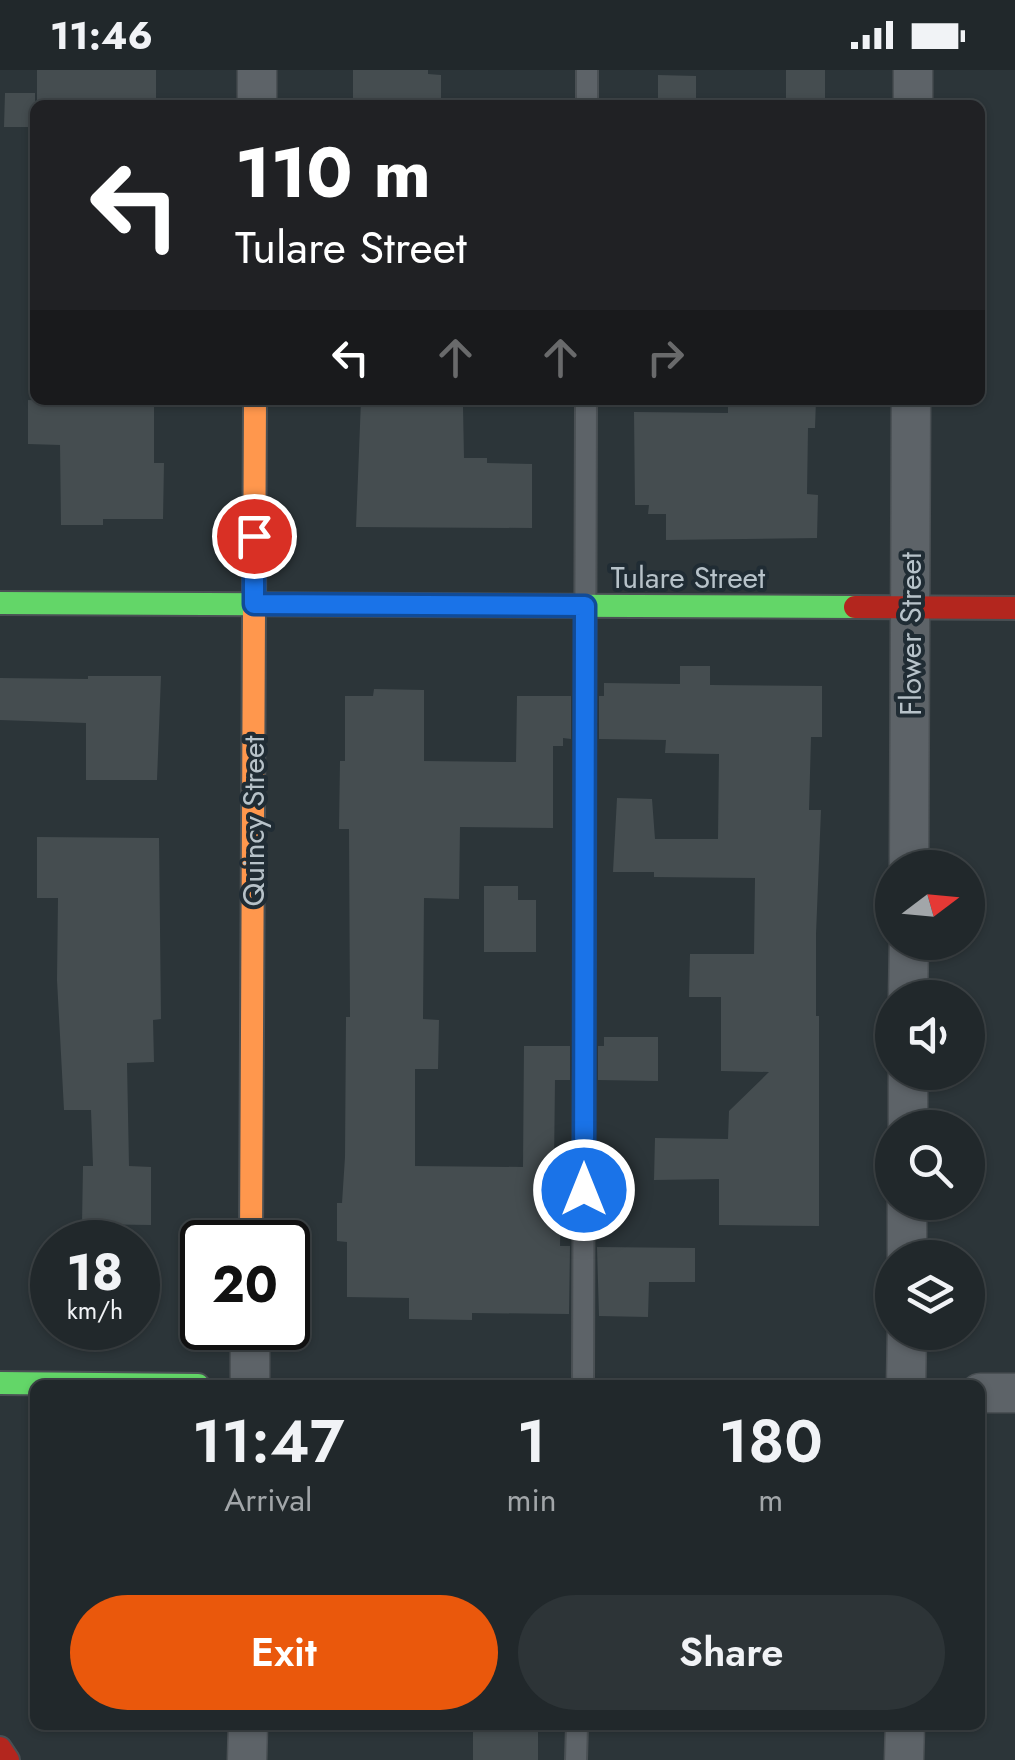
<!DOCTYPE html>
<html lang="en">
<head>
<meta charset="utf-8">
<style>
	:root { --surface:#21282b; --page:#2d3437; --text:#f1f3f6; --muted:#a2a6a9; --line:#3e4447; --accent:#ea580c }
	body { margin:0; font-family:Jost,sans-serif; background:var(--page); color:var(--text); height:100vh; display:flex; flex-direction:column; font-size:38px; white-space:nowrap }
	* { box-sizing:border-box; margin:0 }
	p { font-size:32px; color:var(--muted) }
	.icon { flex:none; width:55px; height:55px; fill:none; stroke:currentColor; stroke-width:2; stroke-linecap:round; stroke-linejoin:round }
	.map { position:relative; flex:1; overflow:hidden }
	.sheet { position:absolute; left:30px; top:1310px; width:955px; height:350px; display:flex; flex-direction:column; background:var(--surface); border-radius:15px; box-shadow:0 2px 8px #0004,0 0 0 2px var(--line) }
	.sheet>* { flex:none }
	.hud { position:absolute; left:30px; top:30px; width:955px; height:305px; border-radius:15px; box-shadow:0 2px 8px #0004,0 0 0 2px var(--line); background:#202124; color:#fff; overflow:hidden }
	.needle { width:65px; rotate:74deg }
	.buttons { position:absolute; left:875px; top:780px; display:grid; gap:20px }
	.buttons a { display:grid; place-items:center; width:110px; height:110px; border-radius:50%; background:var(--surface); box-shadow:0 2px 8px #0004,0 0 0 2px var(--line); font-size:50px }
	.speed { position:absolute; left:30px; top:1150px; display:flex; gap:20px; font-size:50px; font-weight:700; text-align:center }
	.speed>* { display:grid; place-content:center; width:130px; height:130px; border-radius:50%; background:var(--surface); box-shadow:0 2px 8px #0004,0 0 0 2px var(--line); line-height:1 }
	.speed small { font-size:25px; font-weight:400 }
	.speed .limit { border:5px solid #111; border-radius:15px; background:#fff; color:#111 }
	.pin { position:absolute; display:grid; place-items:center; width:85px; height:85px; color:#fff; margin:-42px; border:5px solid #fff; border-radius:50%; box-shadow:0 2px 10px #0007 }
	.me { position:absolute; width:110px; margin:-55px; rotate:0deg; stroke-linejoin:round; filter:drop-shadow(0 0 8px #0008) }
	.turn { display:flex; align-items:center; gap:35px; height:210px; padding:0 40px; font-size:45px }
	.turn .icon { width:130px; height:130px; stroke-width:2.5 }
	.turn b { display:block; font-size:70px; line-height:85px }
	.lanes { display:flex; align-items:center; height:95px; padding:0 40px; background:#0003; justify-content:center; gap:50px; direction:ltr }
	.lanes .off { opacity:.35 }
	.eta { display:flex; justify-content:space-evenly; align-items:center; height:170px; text-align:center }
	.eta b { font-size:60px; font-weight:600; line-height:70px }
	.button { display:flex; gap:20px; margin-top:auto; padding:20px 40px }
	.button a { flex:1; height:115px; border-radius:60px; background:var(--accent); color:#fff; font-size:40px; font-weight:600; line-height:115px; text-align:center }
	.button a+a { background:var(--page); color:var(--text) }
	.status { display:flex; justify-content:space-between; align-items:center; height:70px; padding:0 50px; background:var(--surface); direction:ltr }
	.status svg { height:28px; fill:currentColor }
	.map>svg:first-child { display:block }
	.building { fill:#454d50 }
	.lines { fill:none; stroke-linecap:round; stroke-linejoin:round }
	.lane-casing { stroke:#4a5054; stroke-width:24 }
	.street-casing { stroke:#4a5054; stroke-width:41 }
	.fast-casing { stroke:#4a5054; stroke-width:26 }
	.slow-casing { stroke:#4a5054; stroke-width:26 }
	.jam-casing { stroke:#4a5054; stroke-width:26 }
	.lane { stroke:#5d6368; stroke-width:20 }
	.street { stroke:#5d6368; stroke-width:38 }
	.fast { stroke:#63d668; stroke-width:22 }
	.slow { stroke:#ff974d; stroke-width:22 }
	.jam { stroke:#b3261e; stroke-width:22 }
	.route-casing { stroke:#114b97; stroke-width:25 }
	.route { stroke:#1a73e8; stroke-width:18 }
	.labels { text-anchor:middle; dominant-baseline:central; stroke-width:8; stroke-linejoin:round; paint-order:stroke }
	.street-label { font-size:30px; fill:#b7c2c9; stroke:#202c34 }
</style>
</head>
<body>
<div class="status"><b>11:46</b><svg viewBox="0 0 49 12"><path d="M0 12V9h3v3zM5 12V6h3v6zM10 12V3h3v9zM15 12V0h3v12zM26 1h20v11H26zM47 4h2v5h-2z"/></svg></div>
<div class="map">
<svg width="1015" height="1690" viewBox="0 0 1015 1690">
	<rect width="100%" height="100%" fill="#2c3539"/>
	<!-- building -->
	<g class="building">
		<rect x="37" y="0" width="119" height="35"/>
		<path d="M353,0H428V4L441,5V35H353Z"/>
		<rect x="786" y="0" width="39" height="35"/>
		<path d="M658,5L696,6V35H658Z"/>
		<path d="M5,23H35V57H4Z"/>
		<path d="M28,330L154,335V393H164L163,449H103V455H61L60,375L28,374Z"/>
		<path d="M361,330H458V337H463L464,388H487V393L532,394V458L356,457Z"/>
		<path d="M728,330H816L815,358H808L807,424L818,425L817,468L666,470V444H648L649,435H635L634,342L728,343Z"/>
		<path d="M680,596H710V615L822,616V667H811L809,740H821L816,864V946H819V1156L719,1155V1109L654,1110L655,1068L728,1069L729,1041L769,1002L721,1001V927H689L690,884H754L755,808L654,807V802H613L617,728L652,729L655,769H718L719,684L665,683L666,670L599,669V626H604V613L680,614Z"/>
		<path d="M88,606H161L157,710H86V653L0,650V608L88,609Z"/>
		<path d="M374,619L424,620V691L516,692L517,626H571V669L563,668V676H553V758L460,757L459,829L424,828L423,949L439,950L438,999H415V1096L523,1097L524,976H570V1010H555L554,1095H562L560,1176H570L569,1244L472,1243V1250L409,1249V1228L347,1227V1172L337,1171V1133H342L345,1087L346,947H350L349,759H339L340,691H345V626H373Z"/>
		<path d="M37,767L159,768L161,949L153,950L154,992L127,993L129,1096L151,1097V1155L82,1154L83,1096H93L91,1040H64L57,910L58,828H37Z"/>
		<path d="M484,816H518V830H536V882H484Z"/>
		<path d="M604,967H658V1011L598,1010V976H604Z"/>
		<path d="M597,1177L695,1178V1212H649L648,1247L599,1246Z"/>
		<rect x="473" y="1655" width="65" height="35"/>
	</g>
	<g class="lines">
		<!-- lane casing -->
		<g class="lane-casing">
			<g id="lane">
				<path d="M587,35V0"/>
				<path d="M583,1315L586,330"/>
				<path d="M576,1690L577,1655"/>
			</g>
		</g>
		<!-- street casing -->
		<g class="street-casing">
			<g id="street">
				<path d="M257,35V0"/>
				<path d="M913,35V0"/>
				<path d="M909,798L911,330"/>
				<path d="M908,928L909,872"/>
				<path d="M908,1058V1002"/>
				<path d="M907,1188V1132"/>
				<path d="M250,1315V1258"/>
				<path d="M906,1315L907,1262"/>
				<path d="M980,1323H1015"/>
				<path d="M247,1690L248,1655"/>
				<path d="M904,1690L905,1655"/>
			</g>
		</g>
		<!-- fast casing -->
		<g class="fast-casing">
			<g id="fast">
				<path d="M0,533L855,537"/>
				<path d="M0,1313L198,1315"/>
			</g>
		</g>
		<!-- slow casing -->
		<g class="slow-casing">
			<path id="slow" d="M251,1172L255,330"/>
		</g>
		<!-- jam casing -->
		<g class="jam-casing">
			<g id="jam">
				<path d="M855,537L1015,538"/>
				<path d="M0,1678L8,1690"/>
			</g>
		</g>
		<!-- lane -->
		<use href="#lane" class="lane"/>
		<!-- street -->
		<use href="#street" class="street"/>
		<!-- fast -->
		<use href="#fast" class="fast"/>
		<!-- slow -->
		<use href="#slow" class="slow"/>
		<!-- jam -->
		<use href="#jam" class="jam"/>
	</g>
	<g class="lines">
		<!-- route casing -->
		<g class="route-casing">
			<path id="route" d="M254,466V534L585,536L584,1120"/>
		</g>
		<!-- route -->
		<use href="#route" class="route"/>
	</g>
	<g class="labels">
		<!-- street labels -->
		<g class="street-label">
			<text x="688" y="507">Tulare Street</text>
			<text transform="translate(910 564) rotate(-90)">Flower Street</text>
			<text transform="translate(253 751) rotate(-90)">Quincy Street</text>
		</g>
	</g>
</svg>
<div class="buttons">
<a><svg class="needle" viewBox="-14 -14 28 28"><path d="M0-13l5 13h-10z" fill="#e53935"/><path d="M0 13l5-13h-10z" fill="#a2a6a9"/></svg></a>
<a><svg class="icon" aria-label="sound" viewBox="0 0 24 24"><path d="M4 9h4l5-4v14l-5-4H4zM17 9q2 3 0 6"/></svg></a>
<a><svg class="icon" aria-label="search" viewBox="0 0 24 24"><circle cx="10" cy="10" r="6"/><path d="M15 15l6 6"/></svg></a>
<a><svg class="icon" aria-label="layers" viewBox="0 0 24 24"><path d="M12 4l9 5-9 5-9-5zM3 14l9 5 9-5"/></svg></a>
</div>
<div class="speed"><div>18<small>km/h</small></div><div class="limit">20</div></div>
<div class="pin" style="left:254px;top:466px;background:#d93025"><svg class="icon" aria-label="arrive" viewBox="0 0 24 24"><path d="M6 21V4h12l-3 4 3 4H6"/></svg></div>
<svg class="me" style="left:584px;top:1120px" viewBox="-20 -20 40 40"><circle r="17" fill="#1a73e8" stroke="#fff" stroke-width="3"/><path d="M0-11L8 9 0 5-8 9z" fill="#fff"/></svg>
<div class="hud">
<div class="turn"><svg class="icon" aria-label="left" viewBox="0 0 24 24"><path d="M17 20v-9H6M10 6l-5 5 5 5"/></svg><div><b>110 m</b>Tulare Street</div></div>
<div class="lanes"><svg class="icon" aria-label="left" viewBox="0 0 24 24"><path d="M17 20v-9H6M10 6l-5 5 5 5"/></svg><svg class="icon off" aria-label="ahead" viewBox="0 0 24 24"><path d="M12 20V5M6 11l6-6 6 6"/></svg><svg class="icon off" aria-label="ahead" viewBox="0 0 24 24"><path d="M12 20V5M6 11l6-6 6 6"/></svg><svg class="icon off" aria-label="right" viewBox="0 0 24 24"><path d="M7 20v-9h11M14 6l5 5-5 5"/></svg></div>
</div>
<section class="sheet">
<div class="eta">
<div><b>11:47</b><p>Arrival</p></div>
<div><b>1</b><p>min</p></div>
<div><b>180</b><p>m</p></div>
</div>
<div class="button"><a>Exit</a><a>Share</a></div>
</section>
</div>
</body>
</html>
